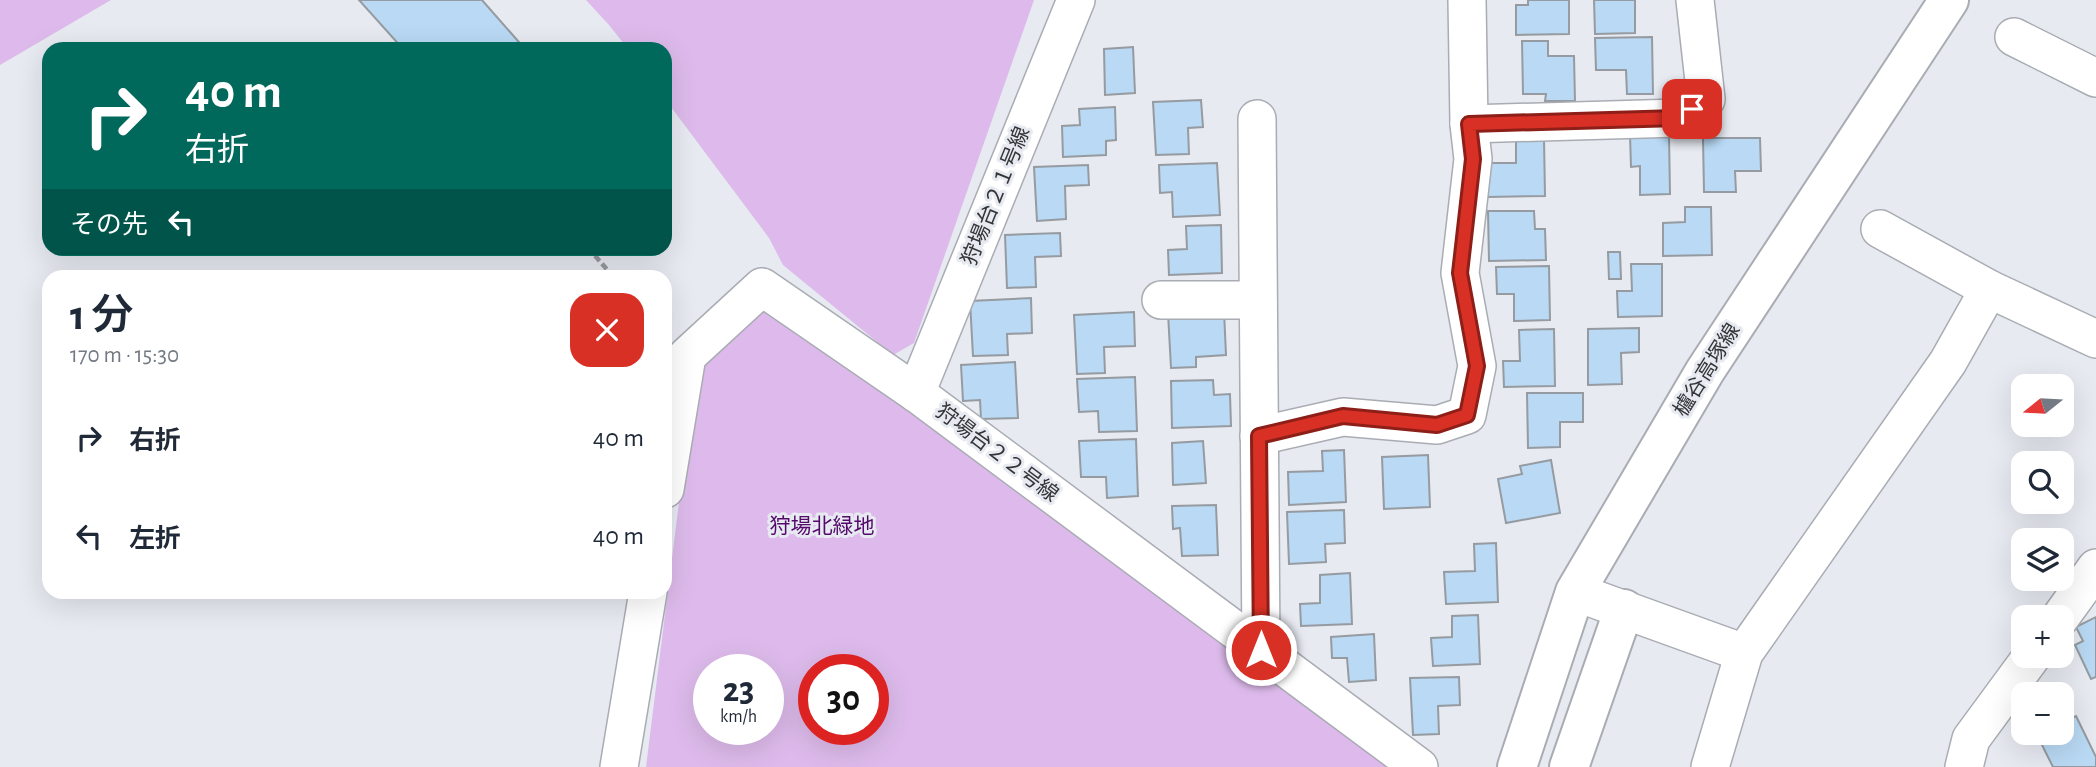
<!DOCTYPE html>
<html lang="ja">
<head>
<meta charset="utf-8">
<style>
	:root { --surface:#fff; --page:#f6f6f7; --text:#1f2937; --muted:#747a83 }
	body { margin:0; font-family:"Alegreya Sans","Noto Sans JP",sans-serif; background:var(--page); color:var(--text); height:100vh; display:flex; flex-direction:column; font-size:26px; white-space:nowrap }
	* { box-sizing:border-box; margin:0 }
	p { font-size:23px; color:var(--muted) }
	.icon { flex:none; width:38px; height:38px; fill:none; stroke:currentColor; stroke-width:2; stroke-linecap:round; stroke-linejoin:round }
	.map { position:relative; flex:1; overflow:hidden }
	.drawer { position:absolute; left:42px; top:270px; width:630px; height:329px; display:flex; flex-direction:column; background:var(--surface); border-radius:21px; box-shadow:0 7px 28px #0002 }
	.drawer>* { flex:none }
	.hud { position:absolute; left:42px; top:42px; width:630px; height:214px; border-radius:21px; box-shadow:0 7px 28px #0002; background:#00695c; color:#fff; overflow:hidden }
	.needle { width:46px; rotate:252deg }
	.controls { position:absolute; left:2011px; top:374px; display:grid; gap:14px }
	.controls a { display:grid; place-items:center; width:63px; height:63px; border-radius:14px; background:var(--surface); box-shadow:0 7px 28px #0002; font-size:35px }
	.speed { position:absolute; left:693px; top:654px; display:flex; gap:14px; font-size:35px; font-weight:700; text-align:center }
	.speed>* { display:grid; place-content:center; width:91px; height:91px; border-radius:50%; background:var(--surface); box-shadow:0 7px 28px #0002; line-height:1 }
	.speed small { font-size:18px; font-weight:400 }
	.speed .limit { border:10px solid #d22; background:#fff; color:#111 }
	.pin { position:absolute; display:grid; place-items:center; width:60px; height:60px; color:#fff; margin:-30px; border-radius:14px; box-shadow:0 4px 10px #0006 }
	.me { position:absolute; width:77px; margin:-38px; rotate:0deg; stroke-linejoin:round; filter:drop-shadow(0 0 5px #0008) }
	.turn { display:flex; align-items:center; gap:24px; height:147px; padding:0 28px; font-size:32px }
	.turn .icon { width:91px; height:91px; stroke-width:2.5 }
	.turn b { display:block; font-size:49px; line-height:60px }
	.then { display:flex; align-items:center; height:66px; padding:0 28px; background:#0003; gap:14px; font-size:26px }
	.round { display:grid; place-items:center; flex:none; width:74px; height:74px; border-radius:21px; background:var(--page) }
	.head { display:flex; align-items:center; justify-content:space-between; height:119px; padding:0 28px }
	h1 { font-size:42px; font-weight:600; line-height:52px }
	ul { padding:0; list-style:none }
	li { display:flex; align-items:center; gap:21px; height:98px; padding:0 28px }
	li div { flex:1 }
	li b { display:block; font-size:26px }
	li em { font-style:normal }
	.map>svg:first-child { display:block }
	.green { fill:#ddbaeb; fill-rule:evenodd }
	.building { fill:#b9d9f4; stroke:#959ba0; stroke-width:2 }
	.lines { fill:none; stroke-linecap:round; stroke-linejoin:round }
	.minor-casing { stroke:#a9acb3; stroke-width:40 }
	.tertiary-casing { stroke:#a9acb3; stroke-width:42 }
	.path { stroke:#97999f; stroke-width:4.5; stroke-dasharray:7 3.5; stroke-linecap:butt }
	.minor { stroke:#fff; stroke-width:37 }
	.tertiary { stroke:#fff; stroke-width:38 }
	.route-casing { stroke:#8d1f18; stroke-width:18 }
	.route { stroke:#d93025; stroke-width:12 }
	.labels { text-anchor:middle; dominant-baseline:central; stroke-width:6; stroke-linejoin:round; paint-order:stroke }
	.street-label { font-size:21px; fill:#343538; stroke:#e7eaf1 }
	.park-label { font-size:21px; fill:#55096c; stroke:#e7eaf1 }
</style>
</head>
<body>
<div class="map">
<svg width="2096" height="767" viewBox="0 0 2096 767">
	<rect width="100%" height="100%" fill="#e7eaf1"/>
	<!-- green -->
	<g class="green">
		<path d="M0,0H111L0,65Z"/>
		<path d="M586,0H1034L914,343L893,355L783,265L769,238L665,99V49H628L609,25Z"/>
		<path d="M768,304L1392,767H646L696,366ZM709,670H768V730H709ZM814,670H873V730H814Z"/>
	</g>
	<!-- building -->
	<g class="building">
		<path d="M359,0H482L525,49H403Z"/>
		<path d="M1528,0H1569V34L1516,35V5H1528Z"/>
		<path d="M1594,0H1635V33L1595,34Z"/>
		<path d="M1652,37L1653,94H1627L1626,70H1596L1595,38Z"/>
		<path d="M1522,41H1548V56H1574L1575,101H1545L1546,94H1523Z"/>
		<path d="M1133,47L1135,93L1105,95L1104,49Z"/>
		<path d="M1201,100L1203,127L1188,128L1189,154L1156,155L1153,102Z"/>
		<path d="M1115,107L1116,140L1106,141V155L1063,157L1062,126L1080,125L1079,109Z"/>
		<path d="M1630,135H1669L1670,194L1640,195V166L1631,167Z"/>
		<path d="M1516,138H1544L1545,196L1488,197V163H1516Z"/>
		<path d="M1703,138H1760L1761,171H1735L1736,192H1704Z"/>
		<path d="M1217,163L1220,215L1173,217L1172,192L1160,193L1159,165Z"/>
		<path d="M1088,165L1089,185L1065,186L1066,219L1037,221L1034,167Z"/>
		<path d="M1685,207H1711L1712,255L1663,256V223L1685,222Z"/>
		<path d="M1488,211H1534L1535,229H1545L1546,260L1489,261Z"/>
		<path d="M1221,225L1222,273L1169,275L1168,250L1187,249L1186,226Z"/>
		<path d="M1060,233L1061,256L1035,257L1036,287L1007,288L1005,235Z"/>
		<path d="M1608,252H1620L1621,279H1609Z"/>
		<path d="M1631,264H1662V316L1618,317L1617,291H1632Z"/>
		<path d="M1549,266L1550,320L1514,321V294H1497L1496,267Z"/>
		<path d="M1031,298L1032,333L1007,334L1008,355L973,356L970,301Z"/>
		<path d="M1224,311L1226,355L1196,357V367L1171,368L1168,313Z"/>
		<path d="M1134,312L1135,346L1104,347L1105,373L1077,374L1074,315Z"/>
		<path d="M1639,328V352L1621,353L1622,384L1588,385V329Z"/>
		<path d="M1554,329L1555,386L1504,387L1503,361H1520L1519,330Z"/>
		<path d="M1015,362L1018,418L981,419L980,400L963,401L961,365Z"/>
		<path d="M1135,377L1137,431L1099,432L1098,411L1079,412L1077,379Z"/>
		<path d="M1213,380L1214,395L1230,394L1231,426L1172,428L1171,381Z"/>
		<path d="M1527,393H1583V422H1560V447L1528,448Z"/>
		<path d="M1136,439L1138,496L1107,498L1106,477H1081L1079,441Z"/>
		<path d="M1203,441L1206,483L1173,485L1172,443Z"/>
		<path d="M1344,450L1346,502L1289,505L1288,472L1323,471L1322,451Z"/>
		<path d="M1428,455L1430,507L1384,509L1382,457Z"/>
		<path d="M1551,460L1560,513L1506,523L1498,479L1522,474L1520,466Z"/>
		<path d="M1216,505L1218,555L1182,556L1180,528L1173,529L1172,506Z"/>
		<path d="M1344,510L1345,543L1325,544L1326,562L1289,564L1287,512Z"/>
		<path d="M1496,543L1498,602L1446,604L1444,572L1475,571L1474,544Z"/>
		<path d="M1350,573L1352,624L1301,626L1300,604L1320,603V575Z"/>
		<path d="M1478,615L1480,664L1433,666L1431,638L1452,637V616Z"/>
		<path d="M2096,617V677L2091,679L2075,645L2083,641L2076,627Z"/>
		<path d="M1374,634L1376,680L1349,682L1347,658H1332L1331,637Z"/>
		<path d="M1459,677L1460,705L1438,706L1439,734L1413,735L1410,678Z"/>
		<path d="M2076,716L2096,757V767H2053L2037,735L2062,733V723Z"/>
	</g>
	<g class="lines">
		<!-- minor casing -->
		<g class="minor-casing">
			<g id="minor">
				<path d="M2014,37L2096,78"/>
				<path d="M1257,119L1261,650"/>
				<path d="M1469,124L1678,118L1706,99L1695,0"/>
				<path d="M1880,229L1989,289L2096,339"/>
				<path d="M1161,300H1258"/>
				<path d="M916,393L1076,0"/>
				<path d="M1259,436L1343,417L1437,425L1467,415L1477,366L1460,273L1473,159L1469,124L1467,0"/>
				<path d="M665,489L687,356L762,287L916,393L1419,767"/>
				<path d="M1575,592L1744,653"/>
				<path d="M2060,618L2096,568"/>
				<path d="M619,767L648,592"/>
				<path d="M1710,767L1744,653L1948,362L1989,289"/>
				<path d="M1964,767L1971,739L2032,656"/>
			</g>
		</g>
		<!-- tertiary casing -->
		<g class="tertiary-casing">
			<g id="tertiary">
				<path d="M1517,767L1575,592L1705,371L1949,0"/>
				<path d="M1569,767L1624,609"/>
			</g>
		</g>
		<!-- path -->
		<path class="path" d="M588,248L613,276"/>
		<!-- minor -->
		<use href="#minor" class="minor"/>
		<!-- tertiary -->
		<use href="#tertiary" class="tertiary"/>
	</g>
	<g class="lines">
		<!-- route casing -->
		<g class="route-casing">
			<path id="route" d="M1261,650L1259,436L1343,416L1437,425L1467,415L1477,366L1460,273L1473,159L1469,124L1678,118L1692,109"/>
		</g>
		<!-- route -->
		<use href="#route" class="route"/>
	</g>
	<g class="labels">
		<!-- street labels -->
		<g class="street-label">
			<text transform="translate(996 196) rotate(-68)">狩場台２１号線</text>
			<text transform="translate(1707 370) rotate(-58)">櫨谷高塚線</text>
			<text transform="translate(997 453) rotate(37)">狩場台２２号線</text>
		</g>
		<!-- park labels -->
		<g class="park-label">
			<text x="822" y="526">狩場北緑地</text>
		</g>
	</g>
</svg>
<div class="controls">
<a><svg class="needle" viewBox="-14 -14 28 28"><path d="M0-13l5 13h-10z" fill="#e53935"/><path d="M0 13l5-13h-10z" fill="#747a83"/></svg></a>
<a><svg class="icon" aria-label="search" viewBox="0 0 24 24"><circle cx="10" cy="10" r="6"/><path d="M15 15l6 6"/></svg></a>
<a><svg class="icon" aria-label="layers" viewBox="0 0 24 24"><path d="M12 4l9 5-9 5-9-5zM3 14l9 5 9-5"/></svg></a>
<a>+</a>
<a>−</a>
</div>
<div class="speed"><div>23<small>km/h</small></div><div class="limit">30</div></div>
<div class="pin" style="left:1692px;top:109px;background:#d93025"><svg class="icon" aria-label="arrive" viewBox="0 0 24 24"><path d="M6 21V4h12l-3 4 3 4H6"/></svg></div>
<svg class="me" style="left:1261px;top:650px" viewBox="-20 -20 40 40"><circle r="17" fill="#d93025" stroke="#fff" stroke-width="3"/><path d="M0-11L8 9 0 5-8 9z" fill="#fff"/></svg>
<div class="hud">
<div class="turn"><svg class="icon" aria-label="right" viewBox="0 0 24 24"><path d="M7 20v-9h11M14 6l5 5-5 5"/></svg><div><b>40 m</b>右折</div></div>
<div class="then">その先<svg class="icon" aria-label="left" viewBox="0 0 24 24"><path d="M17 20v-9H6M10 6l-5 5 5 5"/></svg></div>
</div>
<section class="drawer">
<div class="head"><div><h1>1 分</h1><p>170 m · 15:30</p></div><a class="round" style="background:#d93025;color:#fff"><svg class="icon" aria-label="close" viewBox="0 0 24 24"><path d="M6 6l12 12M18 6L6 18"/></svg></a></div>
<ul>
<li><svg class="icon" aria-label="right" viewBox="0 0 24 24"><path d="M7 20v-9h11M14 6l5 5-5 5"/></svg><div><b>右折</b></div><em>40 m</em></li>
<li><svg class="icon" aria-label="left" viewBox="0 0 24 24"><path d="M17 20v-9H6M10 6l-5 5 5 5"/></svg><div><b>左折</b></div><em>40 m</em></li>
</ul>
</section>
</div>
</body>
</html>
